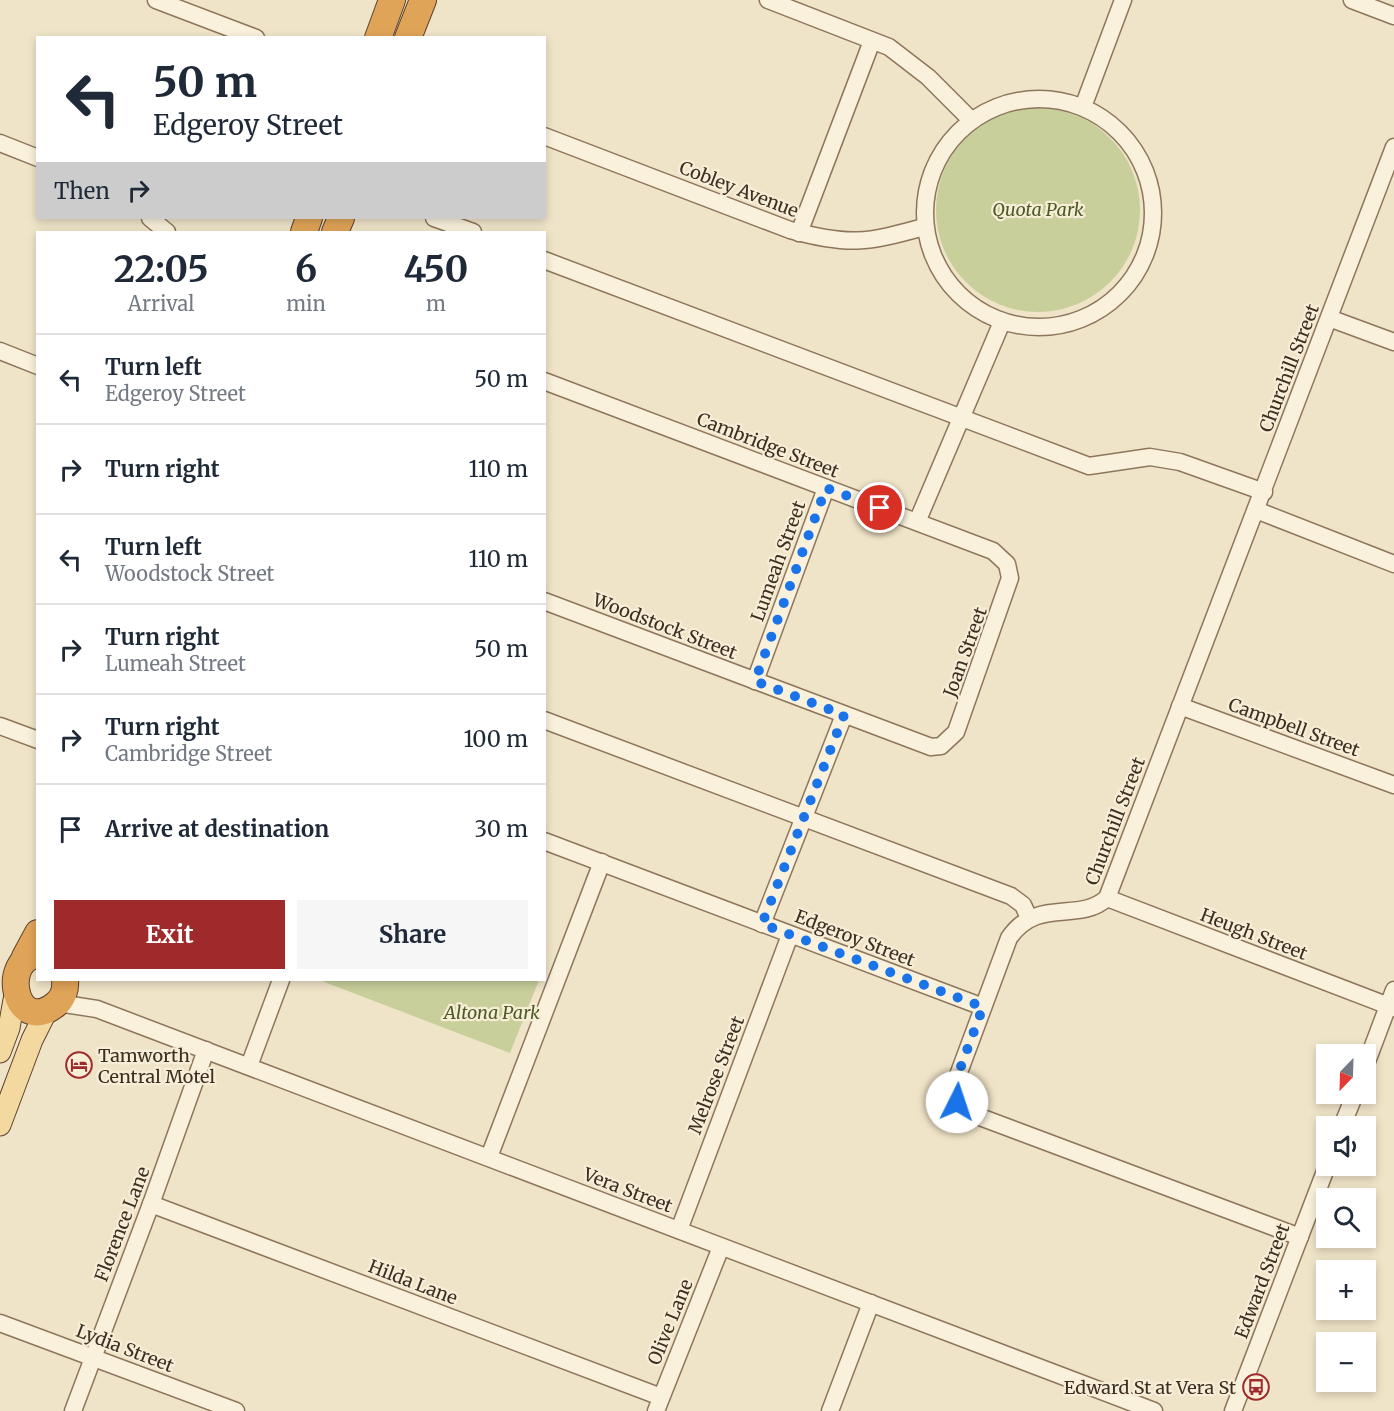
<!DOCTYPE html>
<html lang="en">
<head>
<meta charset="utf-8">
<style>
	:root { --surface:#fff; --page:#f6f6f7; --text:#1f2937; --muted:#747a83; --line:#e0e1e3; --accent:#9e2a2b }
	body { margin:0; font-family:Merriweather,serif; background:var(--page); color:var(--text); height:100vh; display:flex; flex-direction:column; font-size:22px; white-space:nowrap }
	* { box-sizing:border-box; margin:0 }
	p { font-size:20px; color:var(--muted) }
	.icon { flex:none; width:33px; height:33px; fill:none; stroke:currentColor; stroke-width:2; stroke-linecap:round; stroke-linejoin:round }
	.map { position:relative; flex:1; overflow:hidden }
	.side { position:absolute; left:36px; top:231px; width:510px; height:750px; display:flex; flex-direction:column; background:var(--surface); border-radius:0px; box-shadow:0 3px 9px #0003 }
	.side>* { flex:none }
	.hud { position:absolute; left:36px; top:36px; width:510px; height:183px; border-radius:0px; box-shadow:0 3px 9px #0003; background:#fff; color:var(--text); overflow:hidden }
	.needle { width:39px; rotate:203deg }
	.fabs { position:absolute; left:1316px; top:1044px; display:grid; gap:12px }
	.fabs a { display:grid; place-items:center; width:60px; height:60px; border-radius:0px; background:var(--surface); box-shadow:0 3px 9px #0003; font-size:30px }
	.pin { position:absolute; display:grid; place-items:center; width:51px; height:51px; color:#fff; margin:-26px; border:3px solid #fff; border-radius:50%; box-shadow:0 2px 6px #0007 }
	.me { position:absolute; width:66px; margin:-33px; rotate:4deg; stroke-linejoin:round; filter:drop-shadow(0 0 4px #0008) }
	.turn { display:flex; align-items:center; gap:21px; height:126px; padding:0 18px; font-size:27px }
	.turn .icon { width:78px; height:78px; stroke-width:2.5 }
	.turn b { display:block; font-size:42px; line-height:51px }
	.then { display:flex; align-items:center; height:57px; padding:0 18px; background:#0003; gap:12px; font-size:22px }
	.eta { display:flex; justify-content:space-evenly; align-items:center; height:102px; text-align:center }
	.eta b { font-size:36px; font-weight:700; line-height:42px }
	.button { display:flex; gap:12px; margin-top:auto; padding:12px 18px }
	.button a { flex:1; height:69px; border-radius:0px; background:var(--accent); color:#fff; font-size:24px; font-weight:700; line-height:69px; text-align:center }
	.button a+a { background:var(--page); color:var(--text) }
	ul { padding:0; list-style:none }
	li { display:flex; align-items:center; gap:18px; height:90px; padding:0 18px; border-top:2px solid var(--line) }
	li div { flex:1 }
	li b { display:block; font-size:22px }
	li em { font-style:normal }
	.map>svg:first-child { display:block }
	.green { fill:#c9cf9b }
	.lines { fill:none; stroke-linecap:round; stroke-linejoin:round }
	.minor-casing { stroke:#8d765c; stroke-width:19 }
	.major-casing { stroke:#5b4430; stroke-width:23 }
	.highway-casing { stroke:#5b4430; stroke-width:28 }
	.minor { stroke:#faf1dc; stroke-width:16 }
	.major { stroke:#f3d9a0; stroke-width:21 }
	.highway { stroke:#e0a458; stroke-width:26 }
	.route { stroke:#1a73e8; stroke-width:10; stroke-dasharray:0 18 }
	.labels { text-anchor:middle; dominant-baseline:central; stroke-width:4.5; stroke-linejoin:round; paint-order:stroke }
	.street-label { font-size:18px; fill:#3d2e20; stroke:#f7eed8 }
	.park-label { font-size:18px; font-style:italic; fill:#4d5a26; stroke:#f7eed8 }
	.poi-label { font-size:18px; fill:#3d2e20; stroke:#f7eed8; text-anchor:start }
</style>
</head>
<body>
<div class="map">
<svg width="1394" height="1411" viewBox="0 0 1394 1411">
	<rect width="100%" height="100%" fill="#f0e4c8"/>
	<!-- green -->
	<g class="green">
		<circle cx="1038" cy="210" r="102"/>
		<path d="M319,980H539L510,1053Z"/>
	</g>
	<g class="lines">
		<!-- minor casing -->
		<g class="minor-casing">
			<g id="minor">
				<path d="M156,0L256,38"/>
				<path d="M768,0L889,47L928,77L971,120"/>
				<path d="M1352,0L1394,16"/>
				<circle cx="1039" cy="213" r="114"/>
				<path d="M1083,107L1123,0"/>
				<path d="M544,136L790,230C849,246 866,243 924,227"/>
				<path d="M0,143L38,158"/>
				<path d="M150,218L167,232"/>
				<path d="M434,218L473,232"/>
				<path d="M799,233L872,41"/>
				<path d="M544,260L1089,466L1150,457L1180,462L1264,492"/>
				<path d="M1329,318L1394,342"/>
				<path d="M0,351L38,366"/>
				<path d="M544,381L993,551L1007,564L1010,578L956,732L941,746L931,747L544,601"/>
				<path d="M1256,510L1394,564"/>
				<path d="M917,522L1002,322"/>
				<path d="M755,681L826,488"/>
				<path d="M1180,706L1394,785"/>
				<path d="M544,720L1011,896L1023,905L1029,918"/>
				<path d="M0,726L38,740"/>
				<path d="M544,841L983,1007"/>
				<path d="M1107,898L1394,1008"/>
				<path d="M762,924L844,715"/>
				<path d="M58,1003L97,1009L1154,1411"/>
				<path d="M249,1066L281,980"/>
				<path d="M1365,1067L1394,990"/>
				<path d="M1342,1126L1355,1094"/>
				<path d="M489,1157L602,862"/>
				<path d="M151,1204L661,1397"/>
				<path d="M679,1230L790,935"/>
				<path d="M1300,1237L964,1111L957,1102L954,1086L1009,938C1038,896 1078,924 1107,898L1394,147"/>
				<path d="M0,1323L236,1411"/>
				<path d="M73,1411L151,1204L206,1050"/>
				<path d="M656,1411L721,1247"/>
				<path d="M830,1411L871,1303"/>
				<path d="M1233,1411L1327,1166"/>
			</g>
		</g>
		<!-- major casing -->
		<g class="major-casing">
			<g id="major">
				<path d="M0,1052L9,1028L14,1000"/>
				<path d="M0,1125L32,1040L47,1010"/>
			</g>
		</g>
		<!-- highway casing -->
		<g class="highway-casing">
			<g id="highway">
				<path d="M378,38L392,0"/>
				<path d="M408,38L423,0"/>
				<path d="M304,232L309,218"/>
				<path d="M335,232L341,218"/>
				<path d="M38,955C0,958 14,1036 55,1005C63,999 66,989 65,980"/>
				<path d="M25,957L38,933"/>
			</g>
		</g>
		<!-- minor -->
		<use href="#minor" class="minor"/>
		<!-- major -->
		<use href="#major" class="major"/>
		<!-- highway -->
		<use href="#highway" class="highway"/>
	</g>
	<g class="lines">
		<!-- route -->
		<path class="route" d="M880,508L826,488L755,681L844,715L762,924L983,1007L957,1077L954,1086L957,1102"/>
	</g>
	<!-- icons -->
	<defs>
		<g id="hotel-ring" transform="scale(1.35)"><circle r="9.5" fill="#f7eed8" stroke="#9e2a2b" stroke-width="1.5"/><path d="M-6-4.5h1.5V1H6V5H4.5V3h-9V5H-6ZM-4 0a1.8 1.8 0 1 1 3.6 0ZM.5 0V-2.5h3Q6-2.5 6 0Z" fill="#9e2a2b"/></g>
		<g id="bus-ring" transform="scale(1.35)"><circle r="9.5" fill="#f7eed8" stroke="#9e2a2b" stroke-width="1.5"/><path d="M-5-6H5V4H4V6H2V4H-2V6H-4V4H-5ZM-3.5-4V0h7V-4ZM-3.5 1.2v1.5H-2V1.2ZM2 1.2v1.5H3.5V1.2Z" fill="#9e2a2b"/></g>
	</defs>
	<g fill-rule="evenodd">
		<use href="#hotel-ring" x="79" y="1065"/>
		<use href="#bus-ring" x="1256" y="1387"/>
	</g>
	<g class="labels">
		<!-- street labels -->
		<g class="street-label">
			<text transform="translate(739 189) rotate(21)">Cobley Avenue</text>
			<text transform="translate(1289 368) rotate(-69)">Churchill Street</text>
			<text transform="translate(768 445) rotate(21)">Cambridge Street</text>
			<text transform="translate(778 561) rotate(-70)">Lumeah Street</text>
			<text transform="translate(665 626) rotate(21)">Woodstock Street</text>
			<text transform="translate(965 652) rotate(-70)">Joan Street</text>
			<text transform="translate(1294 727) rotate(20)">Campbell Street</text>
			<text transform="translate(1115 821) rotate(-69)">Churchill Street</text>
			<text transform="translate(1254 934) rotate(21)">Heugh Street</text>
			<text transform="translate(855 938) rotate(21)">Edgeroy Street</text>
			<text transform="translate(716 1075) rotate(-69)">Melrose Street</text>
			<text transform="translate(628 1190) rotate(21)">Vera Street</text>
			<text transform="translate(122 1224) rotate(-69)">Florence Lane</text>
			<text transform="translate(1262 1281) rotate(-69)">Edward Street</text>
			<text transform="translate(413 1282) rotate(21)">Hilda Lane</text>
			<text transform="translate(670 1322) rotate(-68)">Olive Lane</text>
			<text transform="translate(125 1348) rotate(21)">Lydia Street</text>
		</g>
		<!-- park labels -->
		<g class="park-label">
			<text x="1038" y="209">Quota Park</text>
			<text x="492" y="1012">Altona Park</text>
		</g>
		<!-- poi labels -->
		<g class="poi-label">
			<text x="98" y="1055">Tamworth<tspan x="98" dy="21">Central Motel</tspan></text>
			<text x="1236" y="1387" text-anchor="end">Edward St at Vera St</text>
		</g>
	</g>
</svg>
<div class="fabs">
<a><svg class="needle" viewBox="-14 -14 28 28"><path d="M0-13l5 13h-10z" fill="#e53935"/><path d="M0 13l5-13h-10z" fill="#747a83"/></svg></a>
<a><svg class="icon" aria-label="sound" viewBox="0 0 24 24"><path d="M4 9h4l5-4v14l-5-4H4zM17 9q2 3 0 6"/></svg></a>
<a><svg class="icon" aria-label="search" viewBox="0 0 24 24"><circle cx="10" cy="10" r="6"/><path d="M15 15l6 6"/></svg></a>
<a>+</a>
<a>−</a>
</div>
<div class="pin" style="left:880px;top:508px;background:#d93025"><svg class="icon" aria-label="arrive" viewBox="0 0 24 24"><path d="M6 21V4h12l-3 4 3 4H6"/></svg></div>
<svg class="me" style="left:957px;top:1102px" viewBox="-20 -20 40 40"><circle r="19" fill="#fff"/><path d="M0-13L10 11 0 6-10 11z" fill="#1a73e8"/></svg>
<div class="hud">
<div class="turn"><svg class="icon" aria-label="left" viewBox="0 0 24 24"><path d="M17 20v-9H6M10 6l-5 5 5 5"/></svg><div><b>50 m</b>Edgeroy Street</div></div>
<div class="then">Then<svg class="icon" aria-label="right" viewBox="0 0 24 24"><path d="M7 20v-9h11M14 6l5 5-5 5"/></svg></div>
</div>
<section class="side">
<div class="eta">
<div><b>22:05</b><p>Arrival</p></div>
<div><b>6</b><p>min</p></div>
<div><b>450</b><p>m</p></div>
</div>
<ul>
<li><svg class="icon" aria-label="left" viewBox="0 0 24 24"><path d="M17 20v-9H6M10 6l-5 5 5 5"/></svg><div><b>Turn left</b><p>Edgeroy Street</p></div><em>50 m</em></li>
<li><svg class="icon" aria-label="right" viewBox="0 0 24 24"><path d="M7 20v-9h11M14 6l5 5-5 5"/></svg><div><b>Turn right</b></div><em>110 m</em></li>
<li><svg class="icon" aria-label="left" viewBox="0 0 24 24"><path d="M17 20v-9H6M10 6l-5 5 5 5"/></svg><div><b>Turn left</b><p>Woodstock Street</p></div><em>110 m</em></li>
<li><svg class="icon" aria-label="right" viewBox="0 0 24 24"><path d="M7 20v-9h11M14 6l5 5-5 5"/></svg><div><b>Turn right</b><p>Lumeah Street</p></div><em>50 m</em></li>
<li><svg class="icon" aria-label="right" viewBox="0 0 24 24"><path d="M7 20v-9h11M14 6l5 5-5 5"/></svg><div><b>Turn right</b><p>Cambridge Street</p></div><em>100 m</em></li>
<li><svg class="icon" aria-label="arrive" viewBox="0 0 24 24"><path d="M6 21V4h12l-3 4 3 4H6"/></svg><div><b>Arrive at destination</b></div><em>30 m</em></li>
</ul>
<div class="button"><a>Exit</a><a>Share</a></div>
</section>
</div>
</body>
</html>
